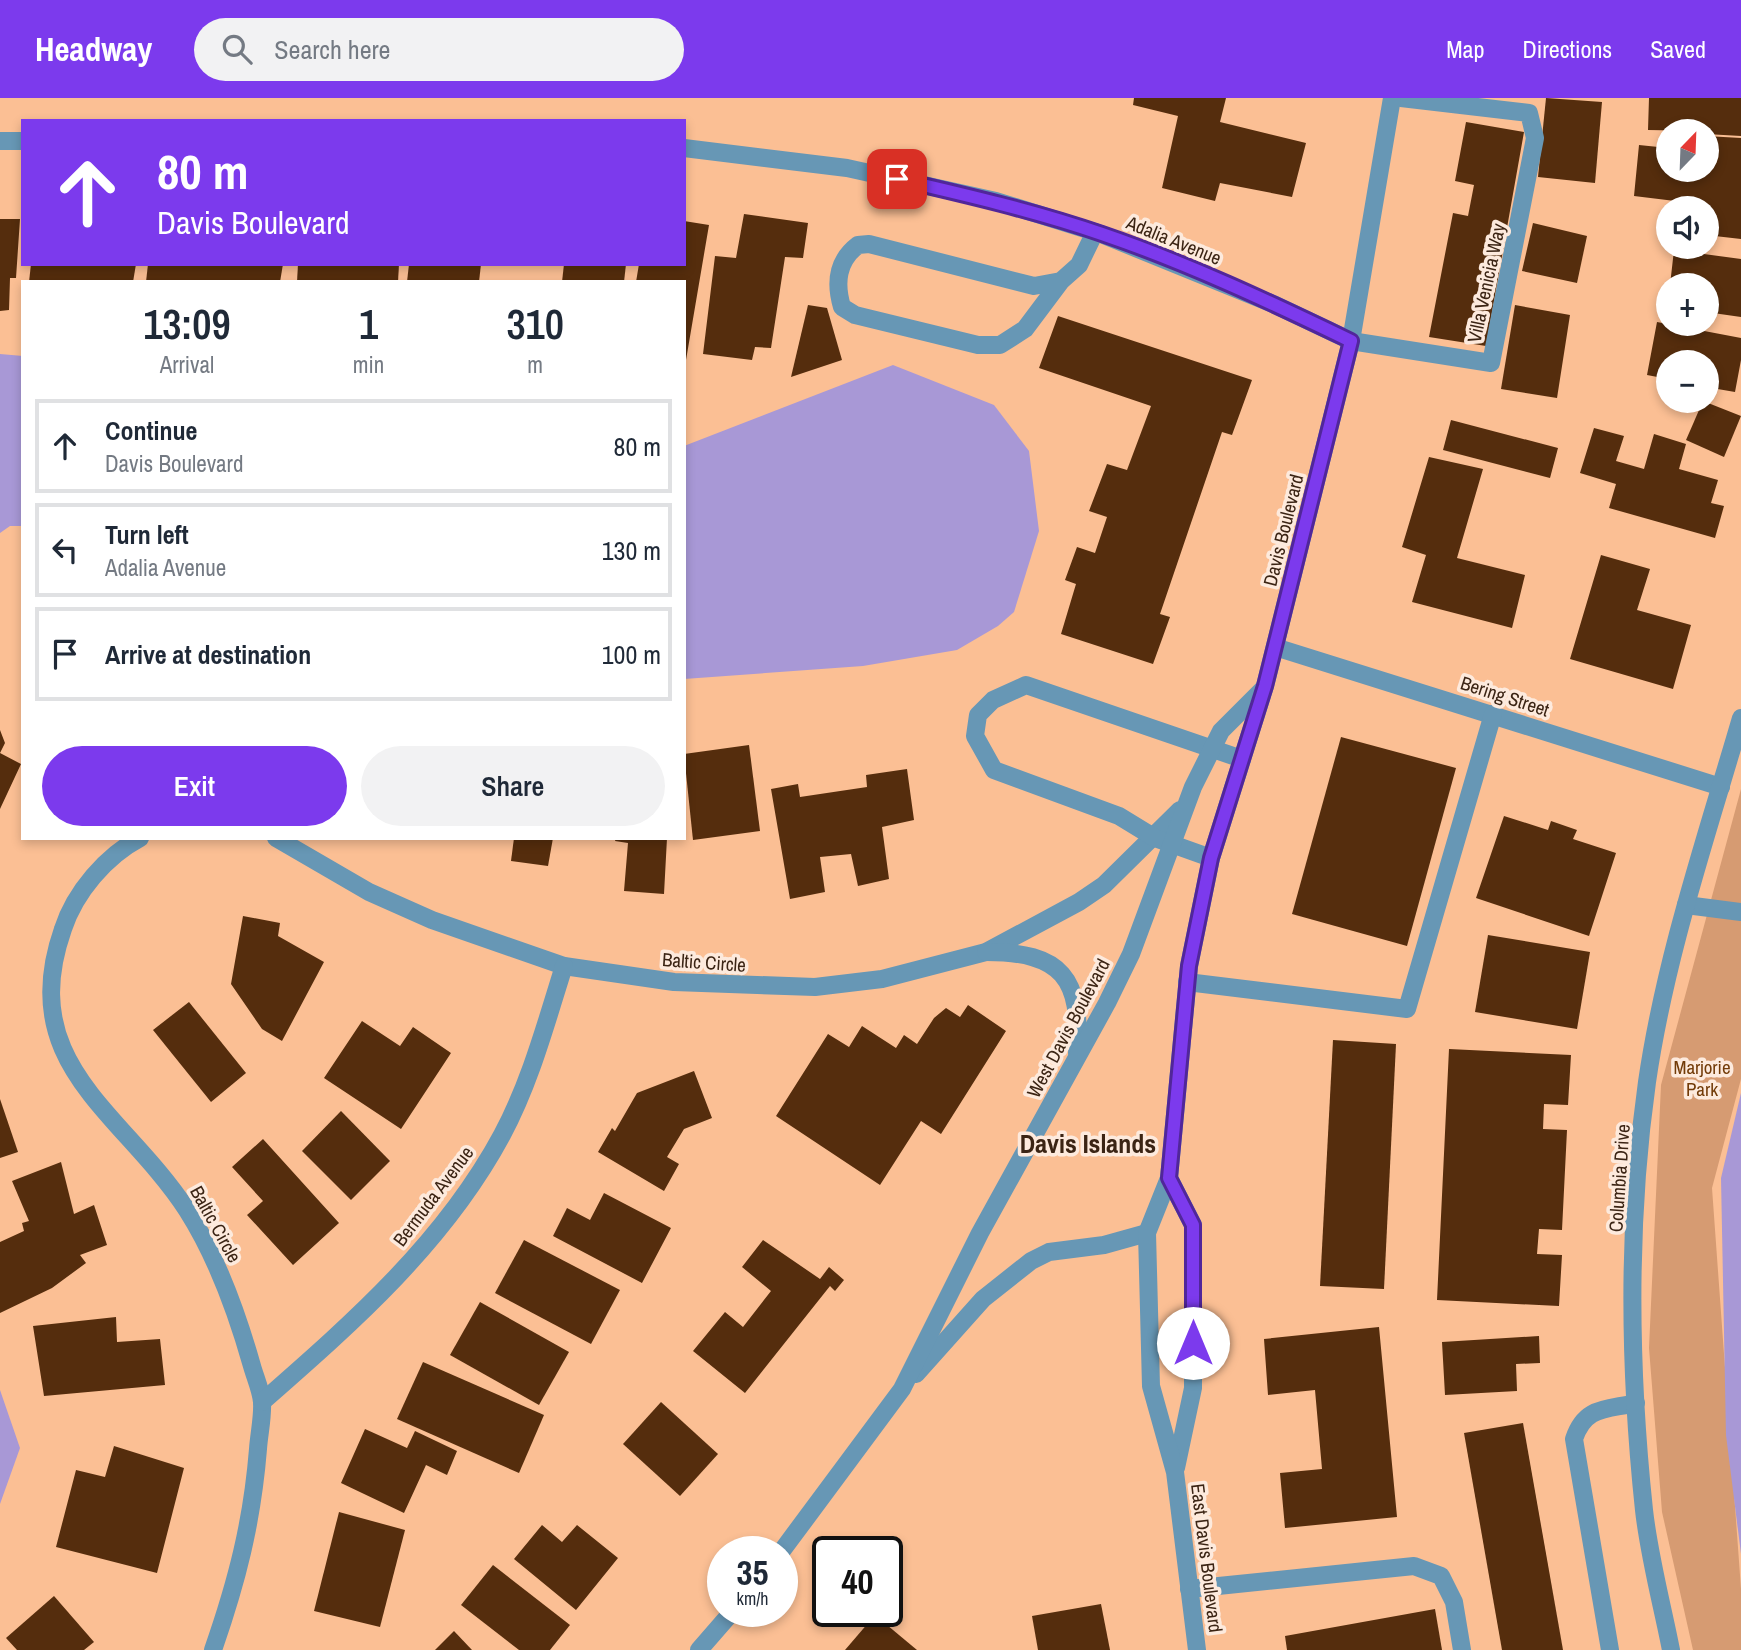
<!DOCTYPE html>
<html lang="en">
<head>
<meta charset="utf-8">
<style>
	:root { --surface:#fff; --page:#f2f2f3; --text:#1f2937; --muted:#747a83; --line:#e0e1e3; --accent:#7c3aed }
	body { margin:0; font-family:"Archivo Narrow",sans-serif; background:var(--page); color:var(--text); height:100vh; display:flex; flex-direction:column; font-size:26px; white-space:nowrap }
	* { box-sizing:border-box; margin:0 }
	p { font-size:23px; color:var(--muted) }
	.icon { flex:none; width:38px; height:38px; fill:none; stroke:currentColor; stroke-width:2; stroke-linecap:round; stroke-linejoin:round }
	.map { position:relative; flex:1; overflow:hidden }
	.panel { position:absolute; left:21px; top:182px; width:665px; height:560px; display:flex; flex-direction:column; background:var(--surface); border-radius:0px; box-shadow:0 4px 10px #0003 }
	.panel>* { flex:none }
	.banner { position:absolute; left:21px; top:21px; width:665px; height:147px; border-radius:0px; box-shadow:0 4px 10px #0003; background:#7c3aed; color:#fff; overflow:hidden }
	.needle { width:46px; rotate:23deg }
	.tools { position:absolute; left:1656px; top:21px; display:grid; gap:14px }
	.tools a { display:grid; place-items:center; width:63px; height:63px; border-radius:50%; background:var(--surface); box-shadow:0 4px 10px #0003; font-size:35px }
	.speed { position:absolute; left:707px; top:1438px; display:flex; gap:14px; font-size:35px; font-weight:700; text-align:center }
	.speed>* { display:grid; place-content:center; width:91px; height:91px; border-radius:50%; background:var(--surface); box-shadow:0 4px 10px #0003; line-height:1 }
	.speed small { font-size:18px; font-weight:400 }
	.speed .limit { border:4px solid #111; border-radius:10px; background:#fff; color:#111 }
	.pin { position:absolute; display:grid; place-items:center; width:60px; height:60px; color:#fff; margin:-30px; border-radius:14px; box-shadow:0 4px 10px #0006 }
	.me { position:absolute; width:77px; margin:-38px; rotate:0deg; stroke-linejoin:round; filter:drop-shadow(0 0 5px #0008) }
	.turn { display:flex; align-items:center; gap:24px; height:147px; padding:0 21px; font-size:32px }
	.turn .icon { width:91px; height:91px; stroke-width:2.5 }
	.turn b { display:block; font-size:49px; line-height:60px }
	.eta { display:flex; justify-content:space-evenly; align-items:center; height:119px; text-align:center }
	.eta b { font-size:42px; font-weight:600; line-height:49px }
	.button { display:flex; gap:14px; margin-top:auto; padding:14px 21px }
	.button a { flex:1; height:80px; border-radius:42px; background:var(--accent); color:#fff; font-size:28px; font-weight:600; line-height:80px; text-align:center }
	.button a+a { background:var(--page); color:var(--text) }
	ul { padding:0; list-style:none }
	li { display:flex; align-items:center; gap:21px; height:94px; margin:0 14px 10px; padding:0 7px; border:4px solid var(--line); border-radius:0px }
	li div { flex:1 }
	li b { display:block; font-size:26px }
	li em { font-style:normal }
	header { display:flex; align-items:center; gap:42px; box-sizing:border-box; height:98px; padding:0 35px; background:var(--accent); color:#fff }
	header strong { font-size:33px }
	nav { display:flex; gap:38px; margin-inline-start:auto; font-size:24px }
	.search { width:490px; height:63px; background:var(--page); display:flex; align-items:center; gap:18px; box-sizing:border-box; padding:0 24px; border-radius:38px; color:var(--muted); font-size:26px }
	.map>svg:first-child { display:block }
	.green { fill:#d69b72 }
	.water { fill:#a898d6 }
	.building { fill:#552d0d }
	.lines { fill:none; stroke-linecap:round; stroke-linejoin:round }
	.minor { stroke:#6797b5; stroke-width:18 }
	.route-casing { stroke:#51269a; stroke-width:18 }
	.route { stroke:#7c3aed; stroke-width:12 }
	.labels { text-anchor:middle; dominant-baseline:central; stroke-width:7; stroke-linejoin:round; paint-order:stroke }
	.street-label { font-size:19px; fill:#3b2414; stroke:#fdeadd }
	.park-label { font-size:19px; fill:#723b08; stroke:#fdeadd }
	.district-label { font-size:26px; font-weight:bold; fill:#3b2414; stroke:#fdeadd }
</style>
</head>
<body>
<header>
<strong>Headway</strong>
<div class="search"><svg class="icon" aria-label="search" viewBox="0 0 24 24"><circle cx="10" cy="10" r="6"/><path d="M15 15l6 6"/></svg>Search here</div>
<nav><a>Map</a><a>Directions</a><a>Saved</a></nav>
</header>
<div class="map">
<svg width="1741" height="1552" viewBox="0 0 1741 1552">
	<rect width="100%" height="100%" fill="#fbbf94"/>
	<!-- green -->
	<path class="green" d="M1741,691V981L1712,1090L1741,1491V1552H1693L1662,1414L1649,1250L1661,987Z"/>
	<!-- water -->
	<g class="water">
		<path d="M0,256L23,258V428H10L0,435Z"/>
		<path d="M893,267L994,307L1029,353L1039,433L1014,514L998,528L957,552L863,568L684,581V348Z"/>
		<path d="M1741,995V1456L1726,1337L1721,1080Z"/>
		<path d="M0,1292L20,1350L0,1406Z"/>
	</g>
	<!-- building -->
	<g class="building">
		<path d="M1134,0H1226L1220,24L1306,45L1292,99L1220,85L1215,103L1162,90L1178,18L1133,7Z"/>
		<path d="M1546,0L1602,4L1595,85L1538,79Z"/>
		<path d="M1649,0H1741V38L1706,36V33L1648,32Z"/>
		<path d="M1466,24L1524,34L1486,248L1429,239L1453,115L1468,118L1474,87L1455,83Z"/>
		<path d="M1706,38L1741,40V141L1706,137V110H1674L1675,103L1634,98L1639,47L1668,50V72H1706Z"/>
		<path d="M744,116L808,125L803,160L785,159L771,250L755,249L752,262L703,256L715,158L736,160Z"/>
		<path d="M0,121H20L16,180H10L9,212L0,213Z"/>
		<path d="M684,123L709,127L686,262L684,184H636L639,166H684Z"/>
		<path d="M1533,125L1587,138L1577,185L1522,173Z"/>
		<path d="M1674,152L1741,161V219L1706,214V187H1670Z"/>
		<path d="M31,166H136L133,184H29Z"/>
		<path d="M148,166H283L280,184H146Z"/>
		<path d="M298,166H399L398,184H297Z"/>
		<path d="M409,166H481L479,184H407Z"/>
		<path d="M564,166H626L624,184H562Z"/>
		<path d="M808,207L827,210L842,262L791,279Z"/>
		<path d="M1515,207L1570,217L1557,300L1501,291Z"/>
		<path d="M1058,218L1252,282L1232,337L1222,334L1160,516L1170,519L1153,566L1061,536L1076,486L1065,482L1077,449L1095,455L1107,419L1089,413L1107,366L1127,372L1151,308L1039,270Z"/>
		<path d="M1657,224L1741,240V262L1735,294L1706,289V264H1668V281L1647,277Z"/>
		<path d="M1703,303L1741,318L1724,359L1686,342Z"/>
		<path d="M1451,322L1558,350L1550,380L1443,352Z"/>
		<path d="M1594,330L1624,338L1616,363L1644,371L1654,336L1686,346L1679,371L1718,382L1711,405L1724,408L1715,440L1609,410L1616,386L1580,375Z"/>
		<path d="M1429,359L1483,371L1457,460L1525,477L1512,530L1412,504L1426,457L1402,449Z"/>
		<path d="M1601,457L1650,471L1637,512L1691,527L1673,591L1570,561Z"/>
		<path d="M0,632L5,645L0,655L21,666L0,711Z"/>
		<path d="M1341,639L1456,670L1407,848L1292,816Z"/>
		<path d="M749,647L760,733L693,742L684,656Z"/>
		<path d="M907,671L914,722L882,729L889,781L858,788L851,756L820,759L825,794L790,801L771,691L798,686L800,699L867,689L866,677Z"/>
		<path d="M1504,718L1548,732L1551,723L1577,732L1573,741L1616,755L1589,838L1476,800Z"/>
		<path d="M514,740H553L548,768L511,763Z"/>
		<path d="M616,740H667L664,796L624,793L628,745L615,743Z"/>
		<path d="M243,818L280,825L278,838L324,864L282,943L262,931L231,886Z"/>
		<path d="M1488,837L1590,854L1577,931L1475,914Z"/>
		<path d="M189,904L246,975L211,1004L153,932Z"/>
		<path d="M968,907L1006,933L941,1036L921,1023L880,1087L776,1018L828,936L849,949L862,928L896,950L904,937L917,946L934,920L946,910L960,919Z"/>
		<path d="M362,923L400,948L413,929L451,955L401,1031L324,980Z"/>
		<path d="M1333,942L1396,946L1384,1191L1320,1188Z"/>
		<path d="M1449,951L1571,957L1568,1007L1544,1006L1543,1031L1567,1032L1562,1132L1539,1131L1537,1156L1562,1157L1559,1208L1437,1202Z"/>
		<path d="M694,973L712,1020L684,1031L667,1059L679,1066L664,1093L598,1054L612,1030L615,1033L637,995Z"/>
		<path d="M0,1001L18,1054L0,1060Z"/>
		<path d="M341,1013L390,1063L351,1102L302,1053Z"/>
		<path d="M263,1041L339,1125L293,1167L247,1117L263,1103L232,1069Z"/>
		<path d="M61,1064L74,1116L94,1107L107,1147L80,1157L86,1165L52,1190L0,1215V1144L24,1133L22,1125L29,1123L12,1083Z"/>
		<path d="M604,1095L671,1130L642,1185L553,1138L567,1110L590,1122Z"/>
		<path d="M524,1142L620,1192L591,1246L495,1195Z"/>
		<path d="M763,1142L820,1181L829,1169L844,1182L835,1193L830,1188L745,1295L693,1253L725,1214L743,1229L771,1193L742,1169Z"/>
		<path d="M480,1204L569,1254L539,1307L450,1257Z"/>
		<path d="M116,1219L117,1244L160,1241L165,1287L44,1298L33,1228Z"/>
		<path d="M1379,1229L1397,1419L1285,1430L1280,1375L1322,1371L1315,1292L1268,1297L1264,1241Z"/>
		<path d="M1539,1238L1540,1265L1516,1266L1517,1293L1445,1297L1442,1244Z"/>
		<path d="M423,1264L544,1317L519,1375L397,1321Z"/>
		<path d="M661,1304L718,1356L680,1398L623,1346Z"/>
		<path d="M1523,1325L1563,1552H1502L1464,1335Z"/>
		<path d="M365,1331L407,1350L415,1333L457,1353L447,1377L426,1367L404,1415L341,1385Z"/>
		<path d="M114,1348L184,1370L157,1475L56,1449L76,1372L105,1379Z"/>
		<path d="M339,1414L405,1432L380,1529L314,1513Z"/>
		<path d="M542,1427L562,1444L577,1427L618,1460L576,1512L514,1461Z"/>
		<path d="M493,1467L570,1527L550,1552H519L461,1507Z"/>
		<path d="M54,1498L94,1544L84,1552H17L6,1540Z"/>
		<path d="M1101,1506L1110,1552H1038L1032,1518Z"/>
		<path d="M1435,1511L1442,1552H1287L1285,1538Z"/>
		<path d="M875,1517L917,1552H845Z"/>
		<path d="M454,1533L472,1552H435Z"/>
	</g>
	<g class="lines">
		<!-- minor -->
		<g class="minor">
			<path d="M0,43H23"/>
			<path d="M684,50L847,70L996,103L1101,136L1273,206L1351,243L1491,265L1535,40L1529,15L1401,0"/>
			<path d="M1061,183L1034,188L869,146L858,147C837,163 835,185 842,209L855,217L978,247H1000L1025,231L1061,183L1079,167L1095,134"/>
			<path d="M1275,549L1721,689"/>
			<path d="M140,740C106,758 75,794 63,831C15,967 123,1014 187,1112C217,1159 237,1215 252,1268C255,1279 261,1292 262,1304C263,1319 259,1336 258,1351C252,1425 237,1483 213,1552"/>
			<path d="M276,740L369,794L432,822L564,868L674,884L815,889L882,881L986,854L1079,804L1104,787L1180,712"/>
			<path d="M1211,760L1155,740L1119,718L994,672L975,638L978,617L993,602L1026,587L1242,661"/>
			<path d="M1686,807L1741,814"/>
			<path d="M986,854C1062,854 1082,880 1077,955"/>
			<path d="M1187,884L1407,911L1493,616"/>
			<path d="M1169,1080L1193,1127V1290L1176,1370"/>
			<path d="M916,1276L983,1201L1031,1163L1049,1154L1104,1147L1147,1135"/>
			<path d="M262,1304C352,1225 444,1145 502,1037C530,985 546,925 564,868"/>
			<path d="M781,1454L902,1291L980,1135L1107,905L1131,856L1193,689L1221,633L1263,591"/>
			<path d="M1189,1491L1414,1468L1441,1478L1454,1504L1462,1552"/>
			<path d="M699,1552L732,1514"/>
			<path d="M1197,1552L1175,1374L1151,1288L1147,1135L1169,1080L1189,868L1211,760L1265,588L1351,243L1392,0"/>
			<path d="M1610,1552L1574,1341C1585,1308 1606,1312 1636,1305"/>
			<path d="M1671,1552C1662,1506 1649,1458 1644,1412C1629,1270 1627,1125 1647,984C1665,860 1706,740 1741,620"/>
		</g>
	</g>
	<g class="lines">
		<!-- route casing -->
		<g class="route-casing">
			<path id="route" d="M897,81C966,97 1035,113 1102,136C1187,165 1270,204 1351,243L1265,588L1211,760L1189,868L1169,1080L1193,1127V1245"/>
		</g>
		<!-- route -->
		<use href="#route" class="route"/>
	</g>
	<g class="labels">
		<!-- street labels -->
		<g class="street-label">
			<text transform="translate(1174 142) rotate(22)">Adalia Avenue</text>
			<text transform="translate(1486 185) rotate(-78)">Villa Venicia Way</text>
			<text transform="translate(1283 432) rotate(-76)">Davis Boulevard</text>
			<text transform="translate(1505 598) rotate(18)">Bering Street</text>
			<text transform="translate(704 864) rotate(4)">Baltic Circle</text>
			<text transform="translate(1068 930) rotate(-62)">West Davis Boulevard</text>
			<text transform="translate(1619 1080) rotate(-86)">Columbia Drive</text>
			<text transform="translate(433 1098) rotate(-53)">Bermuda Avenue</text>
			<text transform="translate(216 1126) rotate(61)">Baltic Circle</text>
			<text transform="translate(1207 1460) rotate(83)">East Davis Boulevard</text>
		</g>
		<!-- park labels -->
		<g class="park-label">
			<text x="1702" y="969">Marjorie<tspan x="1702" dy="22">Park</tspan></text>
		</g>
		<!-- district labels -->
		<g class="district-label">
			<text x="1088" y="1045">Davis Islands</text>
		</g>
	</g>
</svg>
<div class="tools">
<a><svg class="needle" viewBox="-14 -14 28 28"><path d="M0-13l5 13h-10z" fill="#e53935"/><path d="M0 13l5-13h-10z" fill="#747a83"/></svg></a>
<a><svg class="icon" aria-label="sound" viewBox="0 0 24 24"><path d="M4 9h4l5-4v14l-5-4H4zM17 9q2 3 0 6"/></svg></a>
<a>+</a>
<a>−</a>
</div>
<div class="speed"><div>35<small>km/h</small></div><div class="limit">40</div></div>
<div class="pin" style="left:897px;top:81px;background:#d93025"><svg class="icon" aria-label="arrive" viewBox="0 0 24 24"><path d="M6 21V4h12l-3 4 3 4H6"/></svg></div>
<svg class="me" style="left:1193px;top:1245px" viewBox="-20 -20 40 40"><circle r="19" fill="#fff"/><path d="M0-13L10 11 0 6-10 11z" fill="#7c3aed"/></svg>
<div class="banner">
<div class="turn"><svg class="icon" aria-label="ahead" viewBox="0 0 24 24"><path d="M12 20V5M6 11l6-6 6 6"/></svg><div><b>80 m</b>Davis Boulevard</div></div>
</div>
<section class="panel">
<div class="eta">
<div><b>13:09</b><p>Arrival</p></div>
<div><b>1</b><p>min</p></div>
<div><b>310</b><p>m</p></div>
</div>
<ul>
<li><svg class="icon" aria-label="ahead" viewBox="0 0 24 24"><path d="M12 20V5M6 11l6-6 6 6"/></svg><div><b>Continue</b><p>Davis Boulevard</p></div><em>80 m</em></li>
<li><svg class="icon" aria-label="left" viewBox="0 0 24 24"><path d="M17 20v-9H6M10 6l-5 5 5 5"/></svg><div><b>Turn left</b><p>Adalia Avenue</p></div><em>130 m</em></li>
<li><svg class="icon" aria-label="arrive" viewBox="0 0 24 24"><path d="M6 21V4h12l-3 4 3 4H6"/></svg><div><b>Arrive at destination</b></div><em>100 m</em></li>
</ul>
<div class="button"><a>Exit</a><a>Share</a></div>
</section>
</div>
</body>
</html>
